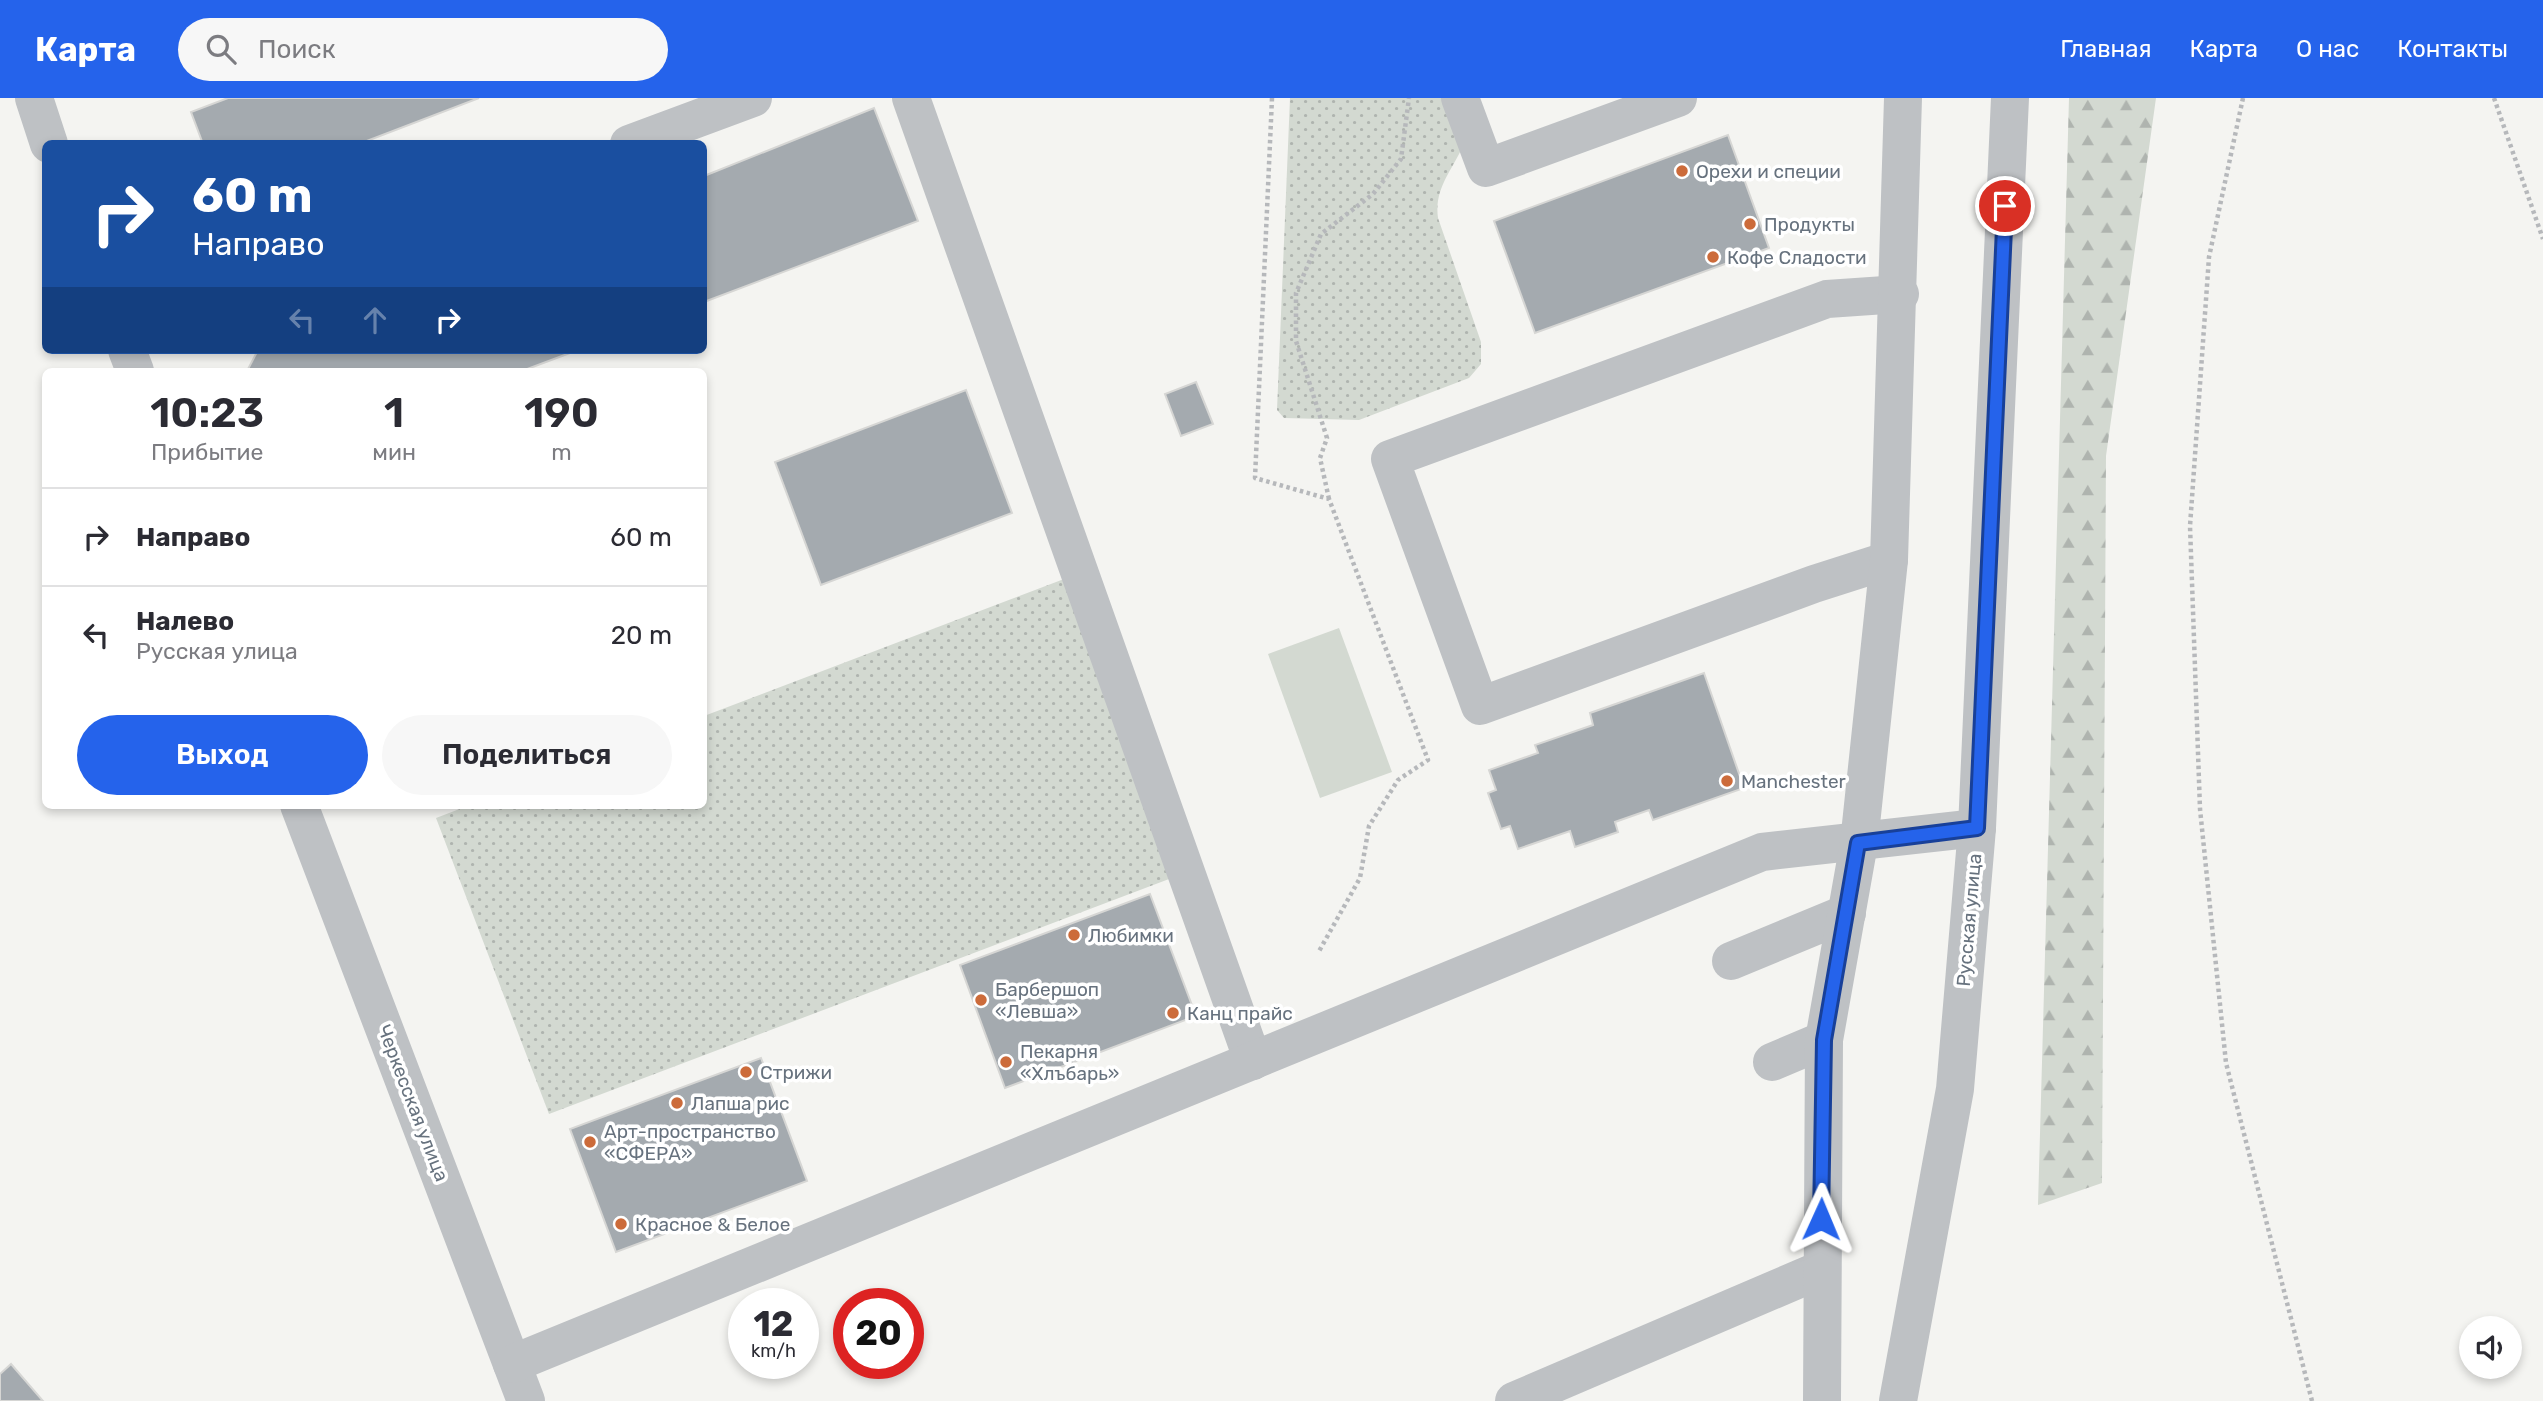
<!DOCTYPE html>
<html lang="ru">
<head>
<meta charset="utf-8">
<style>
	:root { --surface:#fff; --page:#f7f7f7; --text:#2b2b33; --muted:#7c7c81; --line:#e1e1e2; --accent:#2563eb }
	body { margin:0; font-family:Rubik,sans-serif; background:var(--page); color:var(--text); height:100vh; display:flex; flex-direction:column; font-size:26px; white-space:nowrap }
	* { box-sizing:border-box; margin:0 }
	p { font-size:23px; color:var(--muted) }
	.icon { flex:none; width:38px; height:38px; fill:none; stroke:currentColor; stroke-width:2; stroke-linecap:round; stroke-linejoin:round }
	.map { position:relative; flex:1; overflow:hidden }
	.sheet { position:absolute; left:42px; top:270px; width:665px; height:441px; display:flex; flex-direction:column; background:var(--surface); border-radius:10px; box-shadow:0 4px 10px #0003 }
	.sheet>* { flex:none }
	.hud { position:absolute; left:42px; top:42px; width:665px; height:214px; border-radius:10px; box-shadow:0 4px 10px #0003; background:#1a4fa0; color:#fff; overflow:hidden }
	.fabs { position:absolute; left:2459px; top:1218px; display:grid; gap:14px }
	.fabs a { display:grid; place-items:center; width:63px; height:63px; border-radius:50%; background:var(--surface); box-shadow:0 4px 10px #0003; font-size:35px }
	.speed { position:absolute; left:728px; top:1190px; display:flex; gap:14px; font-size:35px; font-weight:700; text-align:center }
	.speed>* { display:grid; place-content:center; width:91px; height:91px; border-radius:50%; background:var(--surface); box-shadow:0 4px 10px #0003; line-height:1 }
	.speed small { font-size:18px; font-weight:400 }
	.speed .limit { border:10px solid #d22; background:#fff; color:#111 }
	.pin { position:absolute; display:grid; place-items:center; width:60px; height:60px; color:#fff; margin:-30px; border:4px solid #fff; border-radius:50%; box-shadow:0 2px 7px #0007 }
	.me { position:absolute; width:77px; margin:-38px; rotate:1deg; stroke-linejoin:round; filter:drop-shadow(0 0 5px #0008) }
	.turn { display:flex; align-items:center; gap:24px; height:147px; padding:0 35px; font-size:32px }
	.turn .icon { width:91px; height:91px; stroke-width:2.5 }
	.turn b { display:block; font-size:49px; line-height:60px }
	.lanes { display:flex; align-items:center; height:66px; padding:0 35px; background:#0003; justify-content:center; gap:35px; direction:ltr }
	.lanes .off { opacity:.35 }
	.eta { display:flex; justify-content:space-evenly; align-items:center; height:119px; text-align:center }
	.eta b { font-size:42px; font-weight:600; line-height:49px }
	.button { display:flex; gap:14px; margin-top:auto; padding:14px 35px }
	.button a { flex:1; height:80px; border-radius:42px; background:var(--accent); color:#fff; font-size:28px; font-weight:600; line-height:80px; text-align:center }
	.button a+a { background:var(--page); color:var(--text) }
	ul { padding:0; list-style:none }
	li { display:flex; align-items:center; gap:21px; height:98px; padding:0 35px; border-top:2px solid var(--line) }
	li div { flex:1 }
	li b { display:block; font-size:26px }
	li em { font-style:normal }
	header { display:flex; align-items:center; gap:42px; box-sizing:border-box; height:98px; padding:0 35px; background:var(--accent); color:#fff }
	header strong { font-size:33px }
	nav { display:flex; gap:38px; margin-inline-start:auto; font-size:24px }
	.search { width:490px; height:63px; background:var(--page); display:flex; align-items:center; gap:18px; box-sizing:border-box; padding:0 24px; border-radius:38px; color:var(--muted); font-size:26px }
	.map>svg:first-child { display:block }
	.grass { fill:url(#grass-dots) }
	.forest { fill:url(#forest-firs) }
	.garden { fill:#d3d9d1 }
	.building { fill:#a4aaaf; stroke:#d6d6d4; stroke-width:2 }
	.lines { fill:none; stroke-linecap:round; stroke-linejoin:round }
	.path { stroke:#b6b8bb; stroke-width:4.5; stroke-dasharray:3.5 3.5; stroke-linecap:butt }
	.minor { stroke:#bec1c4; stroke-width:38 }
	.route-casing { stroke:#184099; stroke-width:18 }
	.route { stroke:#2563eb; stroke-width:12 }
	.poi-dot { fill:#cc6b3a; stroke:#fff; stroke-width:2.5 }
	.labels { text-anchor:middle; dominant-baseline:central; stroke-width:7; stroke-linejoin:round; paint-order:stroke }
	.poi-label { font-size:19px; fill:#67727e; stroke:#fff; text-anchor:start }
	.street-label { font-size:19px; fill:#67727e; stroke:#fff }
</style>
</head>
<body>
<header>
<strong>Карта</strong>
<div class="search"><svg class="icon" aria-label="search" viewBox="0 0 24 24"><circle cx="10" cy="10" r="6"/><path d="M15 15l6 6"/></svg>Поиск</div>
<nav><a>Главная</a><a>Карта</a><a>О нас</a><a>Контакты</a></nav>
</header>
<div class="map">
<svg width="2543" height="1303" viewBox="0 0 2543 1303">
	<defs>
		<pattern id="grass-dots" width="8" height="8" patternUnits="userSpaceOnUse" patternTransform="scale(1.75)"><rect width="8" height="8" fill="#d3d9d1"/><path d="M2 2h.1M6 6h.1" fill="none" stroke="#afb4af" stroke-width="1.8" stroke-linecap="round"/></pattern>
		<pattern id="forest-firs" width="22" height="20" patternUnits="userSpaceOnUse" patternTransform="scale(1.75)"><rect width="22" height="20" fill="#d3d9d1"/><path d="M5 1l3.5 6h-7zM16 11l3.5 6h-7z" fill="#afb4af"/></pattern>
	</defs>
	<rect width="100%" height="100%" fill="#f4f4f1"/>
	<!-- grass -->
	<g class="grass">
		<path d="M1290,0H1447L1462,50C1451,74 1434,91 1438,120L1481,244V266L1469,280L1359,322L1284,320L1277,312Z"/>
		<path d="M1064,481L1177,778L549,1016L436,720L470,707H704V618Z"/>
	</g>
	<!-- forest -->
	<path class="forest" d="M2069,0H2156L2106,358L2102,1085L2038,1107Z"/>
	<!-- garden -->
	<path class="garden" d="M1339,530L1392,674L1320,700L1268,556Z"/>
	<!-- building -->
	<g class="building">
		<path d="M228,0H479L359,46H203L191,14Z"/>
		<path d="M874,10L918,123L704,204V78Z"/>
		<path d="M1728,37L1769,150L1535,235L1494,123Z"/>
		<path d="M258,252H578L522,273H247Z"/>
		<path d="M1196,284L1213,326L1181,338L1165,296Z"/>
		<path d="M966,292L1012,415L821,487L775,364Z"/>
		<path d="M1704,575L1744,690L1653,722L1649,712L1615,724L1618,734L1575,749L1570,733L1518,751L1510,728L1501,731L1488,695L1496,692L1489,672L1538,655L1535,647L1593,627L1590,615Z"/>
		<path d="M1150,796L1196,918L1005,990L960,867Z"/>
		<path d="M761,960L807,1083L616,1154L570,1031Z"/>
		<path d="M11,1266L43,1303H0V1276Z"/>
	</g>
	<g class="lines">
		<!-- path -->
		<g class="path">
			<path d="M1272,0L1255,380L1329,401L1428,662L1398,682L1369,728L1360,780L1318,855"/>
			<path d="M2243,0L2209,159L2190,428L2200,711L2226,965L2312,1303"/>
			<path d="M2494,0L2543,141"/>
			<path d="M1329,401L1320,360L1327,340L1296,243V195L1321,136L1373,96L1401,61L1409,0"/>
		</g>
		<!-- minor -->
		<g class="minor">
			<path d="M34,0L49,46"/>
			<path d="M911,0L1253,963"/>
			<path d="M1460,0L1486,70L1678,0"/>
			<path d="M629,46L753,0"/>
			<path d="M127,252L135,273"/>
			<path d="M1889,462L1814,486L1480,608L1390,361L1827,201L1900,196"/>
			<path d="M299,707L526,1303"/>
			<path d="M1731,863L1847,815"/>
			<path d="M1772,964L1824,942"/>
			<path d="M512,1266L1762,754L1977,730"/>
			<path d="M1514,1303L1820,1172"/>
			<path d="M1822,1303L1824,942L1859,745L1889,462L1903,0"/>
			<path d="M1898,1303L1955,991L1977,730L2010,0"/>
		</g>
	</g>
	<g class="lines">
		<!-- route casing -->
		<g class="route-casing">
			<path id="route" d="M1821,1121L1824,942L1858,745L1977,730L2005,108"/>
		</g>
		<!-- route -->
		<use href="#route" class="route"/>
	</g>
	<!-- markers -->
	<g class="poi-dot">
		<circle cx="1682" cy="73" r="7"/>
		<circle cx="1750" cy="126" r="7"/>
		<circle cx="1713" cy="159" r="7"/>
		<circle cx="1727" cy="683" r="7"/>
		<circle cx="1074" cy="837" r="7"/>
		<circle cx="981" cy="902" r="7"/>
		<circle cx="1173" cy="915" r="7"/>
		<circle cx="1006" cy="964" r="7"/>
		<circle cx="746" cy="974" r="7"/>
		<circle cx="677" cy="1005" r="7"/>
		<circle cx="590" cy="1044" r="7"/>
		<circle cx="621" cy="1126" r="7"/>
	</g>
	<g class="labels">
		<!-- poi labels -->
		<g class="poi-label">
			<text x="1696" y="73">Орехи и специи</text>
			<text x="1764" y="126">Продукты</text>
			<text x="1727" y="159">Кофе Сладости</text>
			<text x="1741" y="683">Manchester</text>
			<text x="1088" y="837">Любимки</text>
			<text x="995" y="891">Барбершоп<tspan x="995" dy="22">«Левша»</tspan></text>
			<text x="1187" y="915">Канц прайс</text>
			<text x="1020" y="953">Пекарня<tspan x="1020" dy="22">«Хлъбарь»</tspan></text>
			<text x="760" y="974">Стрижи</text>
			<text x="691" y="1005">Лапша рис</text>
			<text x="604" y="1033">Арт-пространство<tspan x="604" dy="22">«СФЕРА»</tspan></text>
			<text x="635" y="1126">Красное &amp; Белое</text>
		</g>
		<!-- street labels -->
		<g class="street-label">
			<text transform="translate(1969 822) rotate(-85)">Русская улица</text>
			<text transform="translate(413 1005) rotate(69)">Черкесская улица</text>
		</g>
	</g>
</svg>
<div class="fabs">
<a><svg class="icon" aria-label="sound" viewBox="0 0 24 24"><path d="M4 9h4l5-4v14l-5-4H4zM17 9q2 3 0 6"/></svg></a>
</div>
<div class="speed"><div>12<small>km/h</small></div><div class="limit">20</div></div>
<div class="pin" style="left:2005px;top:108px;background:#d93025"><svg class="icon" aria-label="arrive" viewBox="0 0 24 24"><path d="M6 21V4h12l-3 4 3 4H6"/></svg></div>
<svg class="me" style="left:1821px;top:1121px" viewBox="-20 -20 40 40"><path d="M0-17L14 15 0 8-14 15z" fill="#2563eb" stroke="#fff" stroke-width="4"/></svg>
<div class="hud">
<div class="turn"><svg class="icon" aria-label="right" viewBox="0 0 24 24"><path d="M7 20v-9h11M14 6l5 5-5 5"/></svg><div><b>60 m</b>Направо</div></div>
<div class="lanes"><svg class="icon off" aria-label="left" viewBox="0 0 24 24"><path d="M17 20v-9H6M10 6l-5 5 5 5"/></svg><svg class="icon off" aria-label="ahead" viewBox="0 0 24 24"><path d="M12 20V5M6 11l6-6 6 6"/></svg><svg class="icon" aria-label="right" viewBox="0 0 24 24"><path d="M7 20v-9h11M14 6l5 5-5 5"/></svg></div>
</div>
<section class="sheet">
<div class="eta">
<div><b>10:23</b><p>Прибытие</p></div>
<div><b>1</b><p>мин</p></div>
<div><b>190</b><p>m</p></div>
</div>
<ul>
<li><svg class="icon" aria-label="right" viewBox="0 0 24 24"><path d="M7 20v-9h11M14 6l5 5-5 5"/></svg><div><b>Направо</b></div><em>60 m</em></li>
<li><svg class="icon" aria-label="left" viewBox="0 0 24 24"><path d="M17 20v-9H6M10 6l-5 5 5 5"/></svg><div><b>Налево</b><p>Русская улица</p></div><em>20 m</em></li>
</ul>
<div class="button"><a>Выход</a><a>Поделиться</a></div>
</section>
</div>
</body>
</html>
